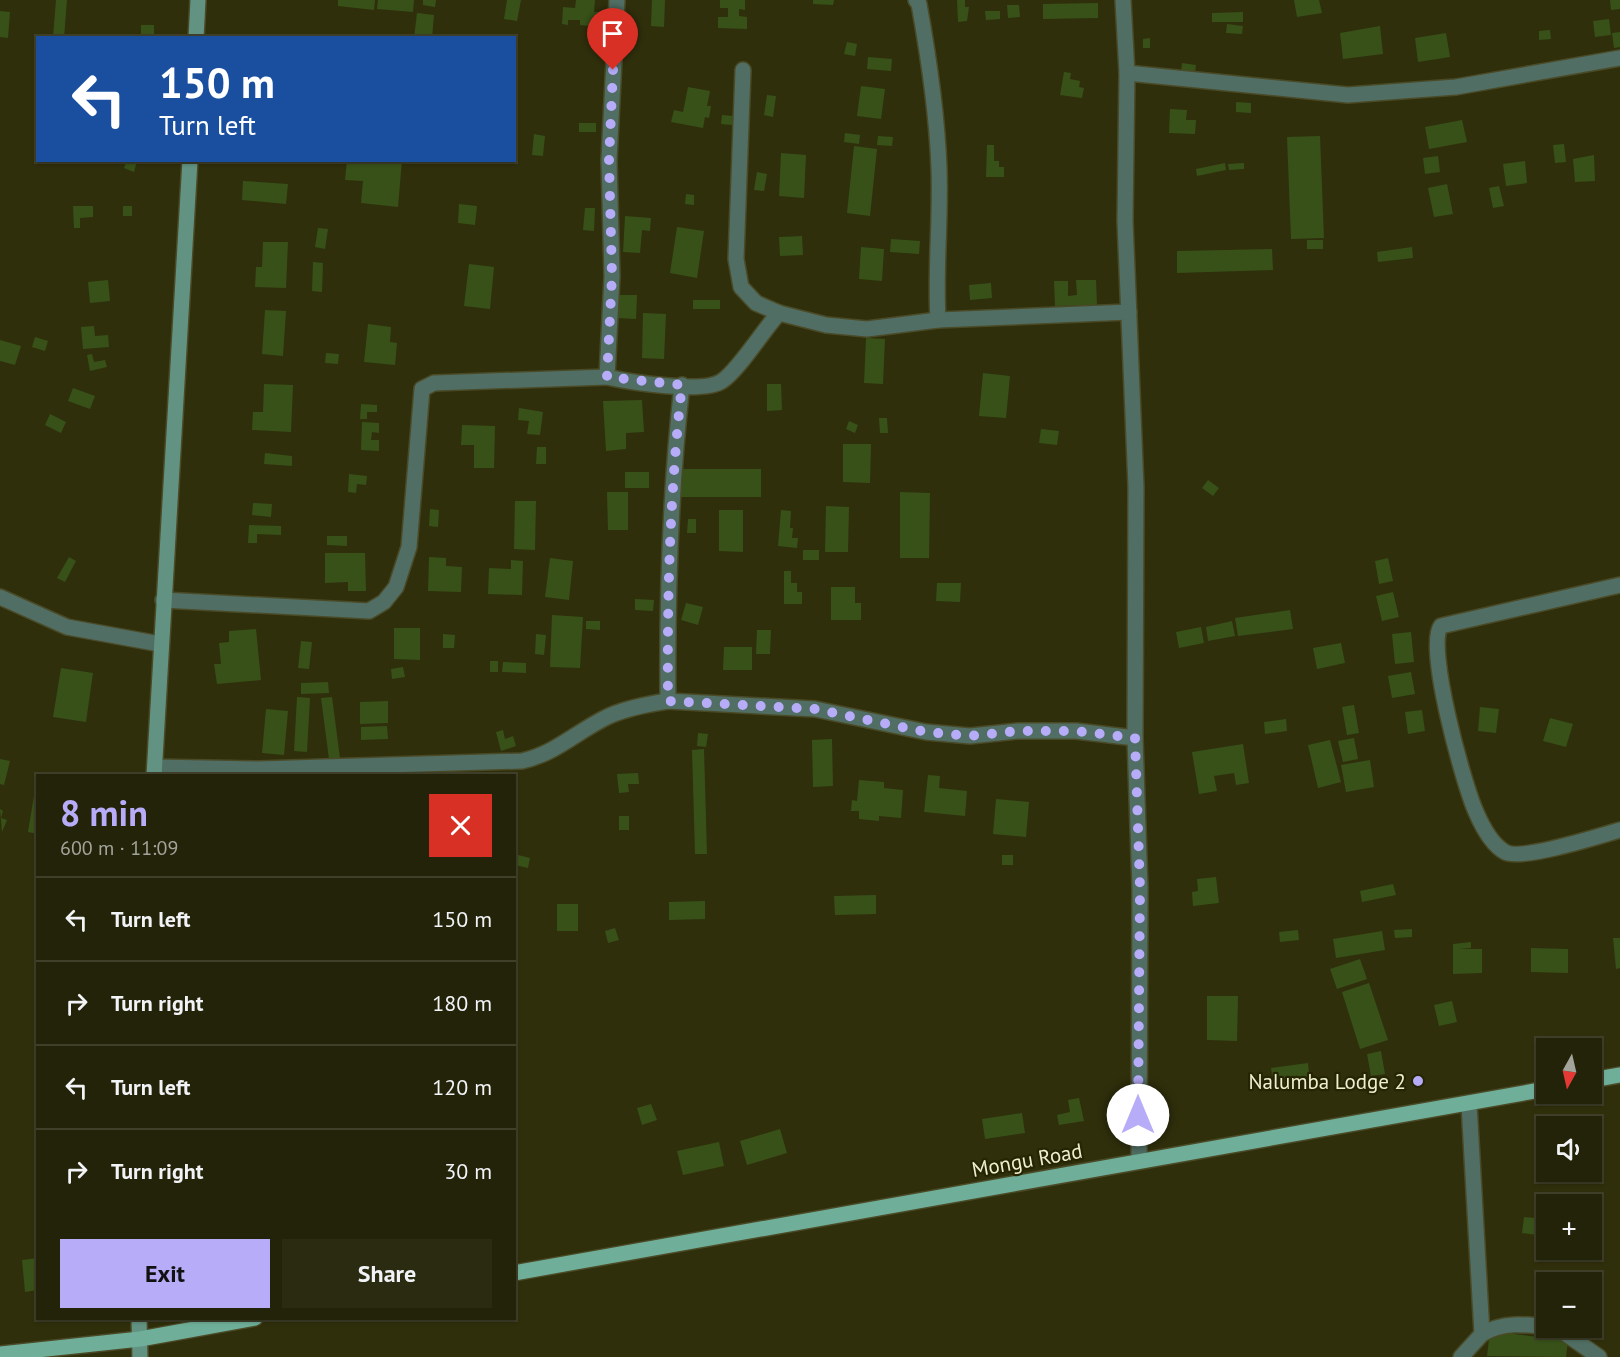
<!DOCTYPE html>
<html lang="en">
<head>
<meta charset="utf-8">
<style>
	:root { --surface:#232309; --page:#2b2b12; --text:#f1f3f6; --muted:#a3a49c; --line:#40402a; --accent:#b6acf8 }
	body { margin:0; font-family:"PT Sans",sans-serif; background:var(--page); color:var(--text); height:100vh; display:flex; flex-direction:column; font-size:22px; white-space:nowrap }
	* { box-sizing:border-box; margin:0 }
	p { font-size:20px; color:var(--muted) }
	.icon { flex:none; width:33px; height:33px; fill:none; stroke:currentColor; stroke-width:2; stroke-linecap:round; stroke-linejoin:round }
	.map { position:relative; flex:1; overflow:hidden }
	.drawer { position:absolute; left:36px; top:774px; width:480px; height:546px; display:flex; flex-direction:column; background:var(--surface); border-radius:0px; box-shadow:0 2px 4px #0004,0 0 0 2px var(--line) }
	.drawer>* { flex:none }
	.guide { position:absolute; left:36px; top:36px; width:480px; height:126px; border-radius:0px; box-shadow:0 2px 4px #0004,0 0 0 2px var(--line); background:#1a4fa0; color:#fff; overflow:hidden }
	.needle { width:39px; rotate:188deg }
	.fabs { position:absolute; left:1536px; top:1038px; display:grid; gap:12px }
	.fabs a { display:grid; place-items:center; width:66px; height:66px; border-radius:0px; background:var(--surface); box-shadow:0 2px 4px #0004,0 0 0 2px var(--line); font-size:30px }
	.pin { position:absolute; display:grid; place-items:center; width:51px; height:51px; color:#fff; margin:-62px -26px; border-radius:50% 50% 50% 0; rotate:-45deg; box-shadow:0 0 6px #0007 }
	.pin .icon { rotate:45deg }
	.me { position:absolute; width:66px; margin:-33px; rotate:0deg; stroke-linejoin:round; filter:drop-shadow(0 0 4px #0008) }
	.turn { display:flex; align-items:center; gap:21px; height:126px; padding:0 24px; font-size:27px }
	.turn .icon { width:78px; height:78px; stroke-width:2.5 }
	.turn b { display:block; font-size:42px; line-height:51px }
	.round { display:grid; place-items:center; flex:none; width:63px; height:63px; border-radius:0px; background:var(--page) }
	.summary { display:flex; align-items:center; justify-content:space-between; height:102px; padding:0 24px }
	h1 { font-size:36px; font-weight:800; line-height:45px; color:var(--accent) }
	.action { display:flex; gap:12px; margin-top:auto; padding:12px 24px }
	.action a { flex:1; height:69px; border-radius:0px; background:var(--accent); color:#111; font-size:24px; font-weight:800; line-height:69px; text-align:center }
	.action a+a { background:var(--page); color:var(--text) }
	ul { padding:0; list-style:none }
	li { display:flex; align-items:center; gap:18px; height:84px; padding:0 24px; border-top:2px solid var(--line) }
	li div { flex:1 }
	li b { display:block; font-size:22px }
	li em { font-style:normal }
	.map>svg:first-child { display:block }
	.building { fill:#385118 }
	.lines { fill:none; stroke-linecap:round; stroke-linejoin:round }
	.minor-casing { stroke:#4a4a27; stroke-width:18 }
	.secondary-casing { stroke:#4a4a27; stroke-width:18 }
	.primary-casing { stroke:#4a4a27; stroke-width:18 }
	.minor { stroke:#506e63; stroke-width:15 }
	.secondary { stroke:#629382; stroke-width:15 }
	.primary { stroke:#6faf99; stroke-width:15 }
	.route { stroke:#b6acf8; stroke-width:10; stroke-dasharray:0 18 }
	.poi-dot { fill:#b6acf8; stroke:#252503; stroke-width:2 }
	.labels { text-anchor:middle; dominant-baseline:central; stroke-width:4.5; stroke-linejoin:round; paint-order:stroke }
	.poi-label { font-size:21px; fill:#edefce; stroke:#252503; text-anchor:end }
	.street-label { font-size:21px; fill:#edefce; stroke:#252503 }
</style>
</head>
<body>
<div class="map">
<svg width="1620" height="1357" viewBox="0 0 1620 1357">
	<rect width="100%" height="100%" fill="#2f2f0c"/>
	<!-- building -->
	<g class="building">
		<path d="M56,0H67L64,38L53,37Z"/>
		<path d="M338,0H375L374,10L338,6Z"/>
		<path d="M378,0H414L413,12L377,9Z"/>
		<path d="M423,0H436L435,7L423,5Z"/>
		<path d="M507,0H521L517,21L504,19Z"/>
		<path d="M576,0H595L594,12H599L598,27L580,25V20H568V25L562,24L563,7L575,8Z"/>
		<path d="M652,0H665L664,27L651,26Z"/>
		<path d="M720,0H745V10L739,9V16L747,17V29L718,28V17H728V8H720Z"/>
		<path d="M813,0H834L833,5L813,4Z"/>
		<path d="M957,0H965V7H969L967,21L958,22Z"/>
		<path d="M1294,0H1319L1322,13L1297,17Z"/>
		<path d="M1610,0H1620V9L1611,10Z"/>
		<path d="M1098,3V18L1043,19V4Z"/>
		<path d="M1007,5H1019L1020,17L1008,18Z"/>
		<path d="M0,11L10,12L8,38L0,37Z"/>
		<path d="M985,11H1000V19L986,20Z"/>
		<path d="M1243,12V22H1212V13Z"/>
		<path d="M417,13L434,15L432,38H414Z"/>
		<path d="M1609,19L1611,35L1595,37L1593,21Z"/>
		<path d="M1227,24L1243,26L1242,34L1226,33Z"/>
		<rect x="141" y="25" width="13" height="13"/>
		<path d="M1380,26L1383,54L1343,59L1340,33Z"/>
		<path d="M1550,30L1551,39L1539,40V31Z"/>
		<path d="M1620,32V47L1614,48L1612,33Z"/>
		<path d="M1446,33L1450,57L1418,62L1415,38Z"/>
		<path d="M1150,38V48H1143V39Z"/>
		<path d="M847,42L857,44L855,56L844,54Z"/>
		<path d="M868,57L892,59L891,71L867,69Z"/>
		<path d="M1182,63L1196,65L1195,73L1181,72Z"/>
		<path d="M1064,72L1071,73L1070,79L1080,81L1079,87L1084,88L1082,98L1060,95Z"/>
		<path d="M861,86L885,89L881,119L857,116Z"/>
		<path d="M688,87L710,91L707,106H711L709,118L705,117L703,128L671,122L674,110L683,112Z"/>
		<path d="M767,95L776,96L773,117L764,115Z"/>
		<path d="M1236,102L1251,103V113L1236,112Z"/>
		<path d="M1170,109L1187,110L1186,120H1196L1195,134L1169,133Z"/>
		<path d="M722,115L733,116L732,125L721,124Z"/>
		<path d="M1462,120L1467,142L1429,149L1425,127Z"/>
		<rect x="579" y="123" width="17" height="9"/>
		<path d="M845,133L860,135L859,144L844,142Z"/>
		<path d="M534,134L545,136L543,156L532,155Z"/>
		<path d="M878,136L893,137L892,146L877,145Z"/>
		<path d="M1320,136L1324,238L1291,239L1287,137Z"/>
		<path d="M1564,144L1566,162L1555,163L1553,145Z"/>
		<path d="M987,145H994V161H999V167H1004V177H986Z"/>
		<path d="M854,146L877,149L870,216L847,213Z"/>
		<path d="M781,153L806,155L804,198L779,196Z"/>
		<path d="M1594,155L1595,181L1575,182L1573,159Z"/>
		<path d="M1438,156L1440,172L1425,174L1423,158Z"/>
		<path d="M127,160L137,161L134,172L124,168Z"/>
		<path d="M347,160H402L398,207L361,203L363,181L345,180Z"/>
		<path d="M1525,161L1527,183L1506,186L1503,164Z"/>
		<path d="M1225,163L1226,170L1197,176L1196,169Z"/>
		<path d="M1244,163V169L1229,170L1228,164Z"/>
		<path d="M757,172L767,174L764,191L754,190Z"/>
		<path d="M243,181L288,184L286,204L242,200Z"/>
		<path d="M1447,184L1453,214L1434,217L1428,188Z"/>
		<path d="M1499,186L1504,206L1493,208L1489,188Z"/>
		<path d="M686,194L694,195V205L685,204Z"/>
		<path d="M459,204L477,206L475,225L458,223Z"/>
		<path d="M73,206H93V217L80,218V228H74Z"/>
		<rect x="123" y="206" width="9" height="10"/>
		<path d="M585,208H595L594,231L583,230Z"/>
		<path d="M625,216L651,218L650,231L642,230L640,253L623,252Z"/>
		<path d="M677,227L704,231L697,278L670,273Z"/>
		<path d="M318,228L328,229L325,249L315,247Z"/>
		<path d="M802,236L803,255L780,256L779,237Z"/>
		<path d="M891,239L920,241L919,254L890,252Z"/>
		<rect x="1307" y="240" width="16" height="9"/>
		<path d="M263,242H288L286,288L255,287L256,267H262Z"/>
		<path d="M861,247L884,249L882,281L859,279Z"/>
		<path d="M1412,247L1413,258L1378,262L1377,252Z"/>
		<path d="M1272,249L1273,270L1177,273V251Z"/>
		<path d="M313,262L323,263L322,292L312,291Z"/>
		<path d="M469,264L494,267L490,309L464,306Z"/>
		<path d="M108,280L110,301L90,303L88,282Z"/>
		<path d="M1076,280H1096L1097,305L1055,306L1054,281H1068V296L1077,295Z"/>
		<path d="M991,283L992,298L970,300L969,285Z"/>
		<path d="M618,295H637L636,319L617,318Z"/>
		<rect x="693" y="300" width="27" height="9"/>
		<path d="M265,310L286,311L283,356L262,354Z"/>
		<path d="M643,313L666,314L664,359L642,358Z"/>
		<path d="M368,324L391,327L390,342L397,343L395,365L364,362Z"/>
		<path d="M94,326L95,336L108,335L109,347L83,349L81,327Z"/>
		<path d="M35,337L48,341L45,351L32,347Z"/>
		<path d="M866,338L885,339L883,384L864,383Z"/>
		<path d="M0,340L21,346L15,365L0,361Z"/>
		<path d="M326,353L339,354L338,364L325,363Z"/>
		<path d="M92,354L94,362L105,360L107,367L90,371L87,355Z"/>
		<path d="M983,373L1010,376L1006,418L979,416Z"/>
		<path d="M264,384L293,385L291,432L252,430L253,412H263Z"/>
		<path d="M767,384H781L782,410L767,411Z"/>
		<path d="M73,388L95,396L90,409L68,401Z"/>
		<path d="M642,400L644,432L626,433V449L606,451L603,401Z"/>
		<path d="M361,404L377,405V412H367V419H360Z"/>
		<path d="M519,408L543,412L540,435L527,434L529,421L518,420Z"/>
		<path d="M50,414L66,422L61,433L45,425Z"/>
		<path d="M879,418H887L888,433H880Z"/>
		<path d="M849,421L858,425L855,433L846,429Z"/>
		<path d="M362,422L379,423V433L372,432L371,440H379V451L361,450Z"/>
		<path d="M462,425L495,426L494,468H474V445H461Z"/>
		<path d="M1041,429L1059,431L1057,445L1039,443Z"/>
		<path d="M843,444H871L870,483L843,482Z"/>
		<path d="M537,447H546V464H536Z"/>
		<path d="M265,453L292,456V466L264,464Z"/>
		<rect x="681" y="469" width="80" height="28"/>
		<rect x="625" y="472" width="24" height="16"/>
		<path d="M349,474L367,476L366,485L357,484L356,493L348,492Z"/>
		<path d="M1208,480L1219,488L1213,496L1202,488Z"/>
		<path d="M607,492H628V530H608Z"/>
		<path d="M900,492L930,493L929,558H900Z"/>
		<path d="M515,501H536L535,550L514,549Z"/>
		<path d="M253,503L272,504L271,517L252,515Z"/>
		<path d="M826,506L849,507L848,552H825Z"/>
		<path d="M430,509L439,510L438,527L429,526Z"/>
		<path d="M719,510H743V552L719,551Z"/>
		<path d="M781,510L791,511L790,528H793L792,538H798L797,548L778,546Z"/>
		<path d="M688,519H696V533H687Z"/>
		<path d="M249,525L281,526V535L257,534V543H248Z"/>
		<path d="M327,536H347V546L327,545Z"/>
		<rect x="803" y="550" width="16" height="10"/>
		<path d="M325,553H365L366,591H348V582L325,583Z"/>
		<path d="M69,557L76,561L65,582L57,578Z"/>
		<path d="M429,557L446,558V566L462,567L461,592L428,591Z"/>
		<path d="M550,558L573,561L569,600L545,597Z"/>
		<path d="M1388,558L1393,581L1379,584L1375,561Z"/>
		<path d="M511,560L523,561L522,595L488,594L489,568L511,569Z"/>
		<path d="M784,571H791V583H797V592H802V604H784Z"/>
		<path d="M937,583H961L960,602L936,601Z"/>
		<path d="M831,587H855V603H861V620H831Z"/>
		<path d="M1393,592L1399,617L1382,621L1376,596Z"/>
		<path d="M635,599L654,600L653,611L635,610Z"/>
		<path d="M686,603L703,607L698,625L681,620Z"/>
		<path d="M1290,610L1293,629L1238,636L1235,618Z"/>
		<path d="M552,615L583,617L580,668L550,667Z"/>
		<path d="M586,621H600V630L586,629Z"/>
		<path d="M1232,621L1235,636L1208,641L1206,627Z"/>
		<path d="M1201,627L1204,643L1179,648L1176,632Z"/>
		<path d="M394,628H420V660L394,659Z"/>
		<path d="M256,629L261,680L217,684L214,664H221L219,643L229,642V631Z"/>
		<path d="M757,630H771L770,654H756Z"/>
		<path d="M1411,632L1414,662L1395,664L1392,634Z"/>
		<path d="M443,634L455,635L454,648H443Z"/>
		<path d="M536,634L546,635L544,655L535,654Z"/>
		<path d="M301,641L312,642L309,669L298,668Z"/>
		<path d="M1341,643L1345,663L1317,669L1313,648Z"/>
		<path d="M724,647H752V670H723Z"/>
		<rect x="490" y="661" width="8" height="11"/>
		<path d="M503,662L526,663V673L502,672Z"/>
		<path d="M403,667L405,677L392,679L391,669Z"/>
		<path d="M61,668L93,673L86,722L53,717Z"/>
		<path d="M1411,672L1415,694L1392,698L1388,676Z"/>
		<path d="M328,682L329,693L301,694V683Z"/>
		<path d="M297,697L310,698L307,752L294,751Z"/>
		<path d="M332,697L340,758L329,759L321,698Z"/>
		<path d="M388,701V723L360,724V702Z"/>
		<path d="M1354,705L1359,733L1347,735L1342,707Z"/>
		<path d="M1480,707L1499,709L1496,733L1478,731Z"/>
		<path d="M266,709L288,711L284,755L262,753Z"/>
		<path d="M1422,710L1425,731L1408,734L1405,712Z"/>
		<path d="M1550,718L1573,724L1566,747L1543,741Z"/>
		<path d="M1286,719L1287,731L1265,734L1264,722Z"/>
		<path d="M387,726L388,739L361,740V727Z"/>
		<path d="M503,730L505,739L513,736L516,746L501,751L496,732Z"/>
		<path d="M698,733L708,734L706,747L697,746Z"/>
		<path d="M1354,738L1358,759L1343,762L1338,741Z"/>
		<path d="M832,739L833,786L813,787L812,740Z"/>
		<path d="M1330,740L1341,782L1318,788L1308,745Z"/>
		<path d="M1243,744L1249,783L1236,785L1234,773L1214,776L1217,791L1199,794L1192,752Z"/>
		<path d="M704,749L707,854H695L692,750Z"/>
		<path d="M0,759L10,761L4,785L0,784Z"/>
		<path d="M1370,760L1374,787L1346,792L1341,765Z"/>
		<path d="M638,773L639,784H628L629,792L619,793L617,774Z"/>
		<path d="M928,775L940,776L939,788L967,791L965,816L924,812Z"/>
		<path d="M859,780L884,782V788L903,790L901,818L879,816V821L859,819V811H851L852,800L857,801Z"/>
		<path d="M34,796L38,797V834L28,832Z"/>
		<path d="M996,799L1029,802L1026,837L993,834Z"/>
		<path d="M0,809L3,811L1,818L7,820L2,832Z"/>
		<rect x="619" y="816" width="10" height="14"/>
		<path d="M518,855L530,858L528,868L515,865Z"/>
		<rect x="1002" y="855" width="11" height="10"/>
		<path d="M1216,877L1219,903L1193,906L1192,892L1198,891L1197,879Z"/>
		<path d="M1393,884L1396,895L1362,902L1360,891Z"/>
		<path d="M876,895V914L835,915L834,896Z"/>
		<path d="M705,901V919L669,920V902Z"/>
		<rect x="557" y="904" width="21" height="27"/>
		<path d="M615,928L619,940L608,943L605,931Z"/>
		<path d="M1412,929V937L1395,938L1394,930Z"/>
		<path d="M1298,930L1299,940L1280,942L1279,932Z"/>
		<path d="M1382,931L1385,950L1336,958L1333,939Z"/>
		<path d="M1613,938H1620V968L1616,969Z"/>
		<path d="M1471,942V948L1459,949H1482V973L1453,974V944Z"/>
		<path d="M1531,948L1568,949V973L1531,972Z"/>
		<path d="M1360,959L1367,979L1337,989L1330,969Z"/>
		<path d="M1369,983L1388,1040L1360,1049L1342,992Z"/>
		<path d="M1207,996H1238L1237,1041L1207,1040Z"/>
		<path d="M1452,1001L1457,1022L1439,1026L1434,1005Z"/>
		<path d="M1381,1051L1385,1074L1371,1076L1367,1054Z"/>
		<path d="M1308,1063L1310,1082L1274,1087L1271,1068Z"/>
		<path d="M1079,1098L1084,1121L1059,1125L1057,1115L1070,1112L1068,1100Z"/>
		<path d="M651,1104L657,1120L642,1125L637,1108Z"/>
		<path d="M1022,1113L1025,1133L985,1139L982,1119Z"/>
		<path d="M780,1129L787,1153L747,1165L740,1141Z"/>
		<path d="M719,1142L724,1166L683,1175L677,1151Z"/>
		<path d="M1524,1217L1546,1219V1236L1522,1233Z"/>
		<path d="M38,1258V1290L25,1292L22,1260Z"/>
		<path d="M1490,1331L1568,1341L1566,1357L1487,1356Z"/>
	</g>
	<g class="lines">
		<!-- minor casing -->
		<g class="minor-casing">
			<g id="minor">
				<path d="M617,0L609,160L612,276L607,377C629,382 704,394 722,381C738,371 764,329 779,313"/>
				<path d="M916,0L919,4C929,59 937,112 939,168C941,219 935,269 938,320"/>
				<path d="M1123,0L1127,73L1125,221L1136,487L1135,738L1140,888L1139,1161"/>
				<path d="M743,70L736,259L741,287L756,303L779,313L826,325L867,329L938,320L1129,312"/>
				<path d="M1127,73L1348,95L1456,87L1620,58"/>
				<path d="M1620,585L1441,626C1425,645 1464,786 1476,812C1482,826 1491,844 1505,852C1520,861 1600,836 1620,830"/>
				<path d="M0,597L67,627L160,644"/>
				<path d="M163,600L369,611L384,602L396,587L409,547L422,389L434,383L607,377"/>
				<path d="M668,701C667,595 670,491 682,385"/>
				<path d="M155,767L259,769L522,761C557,753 577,731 609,716C627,708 648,704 668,701L815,709L926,732L970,736L1018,731H1076L1135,738"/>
				<path d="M1548,1328L1559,1329L1599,1357"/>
				<path d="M1482,1334C1503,1322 1524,1324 1546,1327"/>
				<path d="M1461,1357L1482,1334L1469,1104"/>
			</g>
		</g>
		<!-- secondary casing -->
		<g class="secondary-casing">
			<g id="secondary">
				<path d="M196,38L198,0"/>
				<path d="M154,776L190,160"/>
				<path d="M139,1318L140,1357"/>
			</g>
		</g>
		<!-- primary casing -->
		<g class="primary-casing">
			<g id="primary">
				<path d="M1592,1080L1620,1075"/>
				<path d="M514,1273L1546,1089"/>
				<path d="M0,1354L140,1339L255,1318"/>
			</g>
		</g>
		<!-- minor -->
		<use href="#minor" class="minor"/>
		<!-- secondary -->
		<use href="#secondary" class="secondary"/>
		<!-- primary -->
		<use href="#primary" class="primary"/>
	</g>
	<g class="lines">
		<!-- route -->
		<path class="route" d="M613,70L609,160L612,276L607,377L682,385C670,490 667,595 668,701L815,709L926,732L970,736L1018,731H1076L1135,738L1140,888L1138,1115"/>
	</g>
	<!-- markers -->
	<circle class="poi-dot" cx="1418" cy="1081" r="6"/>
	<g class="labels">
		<!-- poi labels -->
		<g class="poi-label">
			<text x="1406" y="1081">Nalumba Lodge 2</text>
		</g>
		<!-- street labels -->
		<g class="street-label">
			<text transform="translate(1027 1160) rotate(-10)">Mongu Road</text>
		</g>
	</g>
</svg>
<div class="fabs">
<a><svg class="needle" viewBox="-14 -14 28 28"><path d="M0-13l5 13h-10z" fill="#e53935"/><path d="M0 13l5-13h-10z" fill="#a3a49c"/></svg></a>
<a><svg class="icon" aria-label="sound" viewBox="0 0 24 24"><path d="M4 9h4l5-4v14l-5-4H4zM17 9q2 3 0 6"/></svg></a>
<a>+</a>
<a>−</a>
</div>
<div class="pin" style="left:613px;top:70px;background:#d93025"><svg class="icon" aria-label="arrive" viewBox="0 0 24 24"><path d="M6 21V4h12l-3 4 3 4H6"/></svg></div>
<svg class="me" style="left:1138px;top:1115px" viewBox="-20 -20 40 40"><circle r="19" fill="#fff"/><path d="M0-13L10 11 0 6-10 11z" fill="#b6acf8"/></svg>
<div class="guide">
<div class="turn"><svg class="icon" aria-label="left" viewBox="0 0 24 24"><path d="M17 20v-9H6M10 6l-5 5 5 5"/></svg><div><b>150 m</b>Turn left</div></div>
</div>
<section class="drawer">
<div class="summary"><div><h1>8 min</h1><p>600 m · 11:09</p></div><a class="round" style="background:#d93025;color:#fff"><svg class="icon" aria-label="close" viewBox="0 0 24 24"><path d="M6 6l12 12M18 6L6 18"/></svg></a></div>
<ul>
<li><svg class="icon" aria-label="left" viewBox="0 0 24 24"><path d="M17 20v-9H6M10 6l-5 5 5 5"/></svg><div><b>Turn left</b></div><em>150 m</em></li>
<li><svg class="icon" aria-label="right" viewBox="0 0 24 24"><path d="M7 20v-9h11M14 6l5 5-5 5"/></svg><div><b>Turn right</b></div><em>180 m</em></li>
<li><svg class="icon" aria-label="left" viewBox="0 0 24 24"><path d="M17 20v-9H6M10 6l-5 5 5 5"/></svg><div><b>Turn left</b></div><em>120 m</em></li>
<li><svg class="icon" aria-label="right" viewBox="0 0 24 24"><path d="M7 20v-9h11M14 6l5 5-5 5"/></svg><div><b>Turn right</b></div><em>30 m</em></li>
</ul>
<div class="action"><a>Exit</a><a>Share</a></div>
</section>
</div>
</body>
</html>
